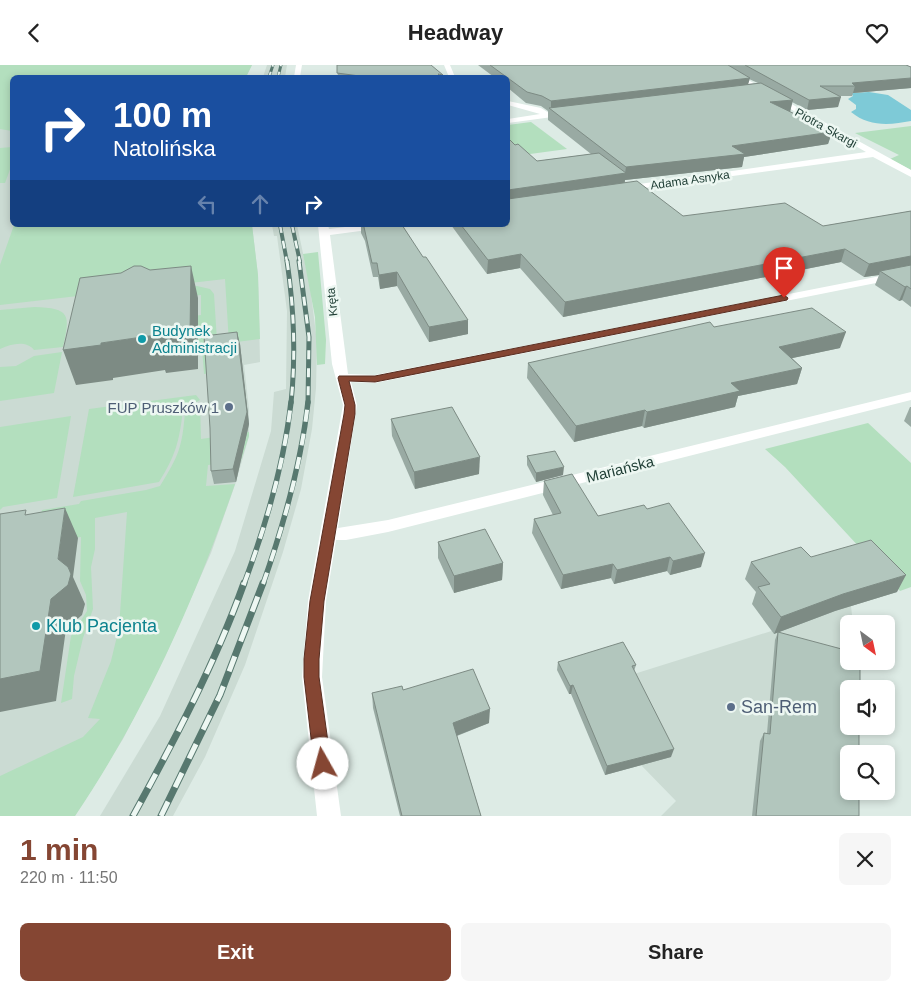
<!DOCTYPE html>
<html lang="en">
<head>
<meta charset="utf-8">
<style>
	:root { --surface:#fff; --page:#f6f6f6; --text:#222; --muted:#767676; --accent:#854633 }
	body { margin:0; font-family:Helvetica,sans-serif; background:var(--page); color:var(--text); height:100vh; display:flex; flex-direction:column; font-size:19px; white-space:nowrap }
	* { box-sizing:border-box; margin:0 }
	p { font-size:16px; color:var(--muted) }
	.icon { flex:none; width:28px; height:28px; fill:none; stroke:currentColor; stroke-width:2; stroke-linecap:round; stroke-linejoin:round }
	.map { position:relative; height:751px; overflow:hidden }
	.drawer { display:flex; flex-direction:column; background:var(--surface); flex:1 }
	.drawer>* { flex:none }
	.top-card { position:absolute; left:10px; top:10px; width:500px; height:152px; border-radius:8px; box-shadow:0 2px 8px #0003; background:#1a4fa0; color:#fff; overflow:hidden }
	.needle { width:32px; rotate:147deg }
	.controls { position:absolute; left:840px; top:550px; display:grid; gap:10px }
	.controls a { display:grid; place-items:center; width:55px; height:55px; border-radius:8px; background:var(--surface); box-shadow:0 2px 8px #0003; font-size:25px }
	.pin { position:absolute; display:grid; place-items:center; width:42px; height:42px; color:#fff; margin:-51px -21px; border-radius:50% 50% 50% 0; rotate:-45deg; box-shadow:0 0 5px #0007 }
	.pin .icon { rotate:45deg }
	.me { position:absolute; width:55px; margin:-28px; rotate:353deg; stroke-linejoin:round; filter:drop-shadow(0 0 4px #0008) }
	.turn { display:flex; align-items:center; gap:18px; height:105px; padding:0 20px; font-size:22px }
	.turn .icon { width:65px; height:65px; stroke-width:2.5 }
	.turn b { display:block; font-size:35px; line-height:42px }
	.lanes { display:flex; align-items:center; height:48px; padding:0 20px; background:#0003; justify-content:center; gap:25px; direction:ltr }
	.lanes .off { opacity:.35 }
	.round { display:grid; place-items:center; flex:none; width:52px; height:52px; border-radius:8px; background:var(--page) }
	.head { display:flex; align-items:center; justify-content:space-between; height:85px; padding:0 20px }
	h1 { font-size:30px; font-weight:600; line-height:38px; color:var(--accent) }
	.action { display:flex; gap:10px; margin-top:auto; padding:10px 20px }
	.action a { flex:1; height:58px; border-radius:8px; background:var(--accent); color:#fff; font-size:20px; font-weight:600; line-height:58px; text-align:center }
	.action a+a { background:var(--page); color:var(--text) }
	header { display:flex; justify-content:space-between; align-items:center; height:65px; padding:0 20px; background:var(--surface); font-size:22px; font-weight:600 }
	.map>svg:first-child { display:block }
	.built { fill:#cbdbd3 }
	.green { fill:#b3dfbe }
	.water { fill:#7ecad7 }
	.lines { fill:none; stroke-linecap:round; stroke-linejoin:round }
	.minor { fill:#fff; fill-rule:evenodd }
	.rail-far4-casing { stroke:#57786f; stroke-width:3 }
	.rail-far3-casing { stroke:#57786f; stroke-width:4 }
	.rail-far2-casing { stroke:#57786f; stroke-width:5 }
	.rail-far1-casing { stroke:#57786f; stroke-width:5.5 }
	.rail-casing { stroke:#57786f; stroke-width:7 }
	.rail-far4 { stroke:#edf7f2; stroke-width:2; stroke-dasharray:5.5; stroke-linecap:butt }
	.rail-far3 { stroke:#edf7f2; stroke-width:2.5; stroke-dasharray:8; stroke-linecap:butt }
	.rail-far2 { stroke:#edf7f2; stroke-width:3; stroke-dasharray:9; stroke-linecap:butt }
	.rail-far1 { stroke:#edf7f2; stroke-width:4; stroke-dasharray:12; stroke-linecap:butt }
	.rail { stroke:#edf7f2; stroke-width:5; stroke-dasharray:16; stroke-linecap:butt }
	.wall { fill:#99aaa3; fill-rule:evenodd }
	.shaded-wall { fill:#7d8b84 }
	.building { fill:#b2c6bd; stroke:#7d8b84 }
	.route { fill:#854633; stroke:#562e21 }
	.culture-dot { fill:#0f9aa8; stroke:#edf7f2; stroke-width:2 }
	.service-dot { fill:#5c6f8a; stroke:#edf7f2; stroke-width:2 }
	.labels { text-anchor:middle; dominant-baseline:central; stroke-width:5; stroke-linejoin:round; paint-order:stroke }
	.far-street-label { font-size:12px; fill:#1d3c33; stroke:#edf7f2 }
	.culture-label { font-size:15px; fill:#0d838f; stroke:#edf7f2; text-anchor:start }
	.service-label { font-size:15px; fill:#4e5e75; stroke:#edf7f2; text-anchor:end }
	.street-label { font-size:15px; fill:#1d3c33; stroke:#edf7f2 }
	.near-culture-label { font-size:18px; fill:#0d838f; stroke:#edf7f2; text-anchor:start }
	.near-service-label { font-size:18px; fill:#4e5e75; stroke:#edf7f2; text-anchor:start }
</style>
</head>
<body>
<header><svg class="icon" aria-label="back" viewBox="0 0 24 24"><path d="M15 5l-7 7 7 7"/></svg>Headway<svg class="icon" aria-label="heart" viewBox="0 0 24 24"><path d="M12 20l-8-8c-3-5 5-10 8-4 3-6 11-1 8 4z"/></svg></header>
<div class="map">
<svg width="911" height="751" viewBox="0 0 911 751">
	<rect width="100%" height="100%" fill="#ddebe5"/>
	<!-- built -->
	<g class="built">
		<path d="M0,0H252L246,12H12V160H252L258,210L260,297L244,300L249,344V371L236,417L211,488L165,592L123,674L75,751H0Z"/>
		<path d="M267,0H287L285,12H263Z"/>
		<path d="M272,160H297L310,221L317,277L316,323L312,364L301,424L283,487L245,600L205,692L173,751H100L160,651L235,486L271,366L274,327L286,324L287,246L277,171H274Z"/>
		<path d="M851,541L853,559H849V726L854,751H661L676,736L640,699L634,609Z"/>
	</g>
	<!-- green -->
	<g class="green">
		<path d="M0,0H252L246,12H12V66L0,64Z"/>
		<path d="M531,57L567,84L508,92V60Z"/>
		<path d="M911,61V105L890,94L899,90L855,68Z"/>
		<path d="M12,82V99L5,118H0V83Z"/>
		<path d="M14,160H252L258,210L260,274L229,278L225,214L0,240V200Z"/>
		<path d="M318,187L326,275L325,299L317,300L315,252L303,189Z"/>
		<path d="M197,221L210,224L214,229L219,307L204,309L202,283L176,286L177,253L201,250V230L164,234V225Z"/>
		<path d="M34,242C71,243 70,250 63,282L34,285C26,275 11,279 0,284V245Z"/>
		<path d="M62,287L54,328L0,336V302L16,301L34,291Z"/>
		<path d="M196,330L200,335L183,345C179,377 176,390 159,417L73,432L89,344Z"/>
		<path d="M200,338L201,374L249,367V371L241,396L208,400L206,421L235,419C195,535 144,649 75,751H0V711L83,672L100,654L88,653L111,596L119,563L127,447L95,453V484L91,502L93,544L83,573L74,611L72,634L61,638L71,571L87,546L86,530L80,516L81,472L42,478L36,474L42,445L79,439L81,436L146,425L160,421C179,390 182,383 185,347Z"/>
		<path d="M71,351L57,433L3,442L0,445V362Z"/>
		<path d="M868,358L911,398V522L900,526L785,402L765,384Z"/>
	</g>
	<!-- water -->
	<path class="water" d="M869,27L888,30L911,45V56C890,60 869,62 851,47L856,44V40L848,34L853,31L851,28Z"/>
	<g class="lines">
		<!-- minor -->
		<g class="minor">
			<path d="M296,0H302L300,12H294Z"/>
			<path d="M444,0H450L455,12H449Z"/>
			<path d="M713,0H721L911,105V112L873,92L622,126V122L625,121L866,87Z"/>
			<path d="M905,0H911V3Z"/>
			<path d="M508,36L541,43L549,48L567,46L571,48L567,50L508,58V54L540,49L508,40Z"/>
			<path d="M318,160H328L329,164L361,160H388L383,163L330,170L348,309L375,310L911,205V211L375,318L351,317L357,340L338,463L388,455L911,327V335L388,467L346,475H336L326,536L322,612L341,751H317L302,612L308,536L343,340L332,299Z"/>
		</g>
		<!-- rail-far4 casing -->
		<g class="rail-far4-casing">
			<g id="rail-far4">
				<path d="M269,12L273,0"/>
				<path d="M278,12L281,0"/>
			</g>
		</g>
		<!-- rail-far3 casing -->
		<g class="rail-far3-casing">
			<g id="rail-far3">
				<path d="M280,160L287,197"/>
				<path d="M292,160L300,197"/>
			</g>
		</g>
		<!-- rail-far2 casing -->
		<g class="rail-far2-casing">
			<g id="rail-far2">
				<path d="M287,196C294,243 296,290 291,338"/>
				<path d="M299,196L309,272L308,338"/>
			</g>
		</g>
		<!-- rail-far1 casing -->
		<g class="rail-far1-casing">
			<g id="rail-far1">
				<path d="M244,519C266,460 284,400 291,337"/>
				<path d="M263,519C284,459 301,400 308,337"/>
			</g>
		</g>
		<!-- rail casing -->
		<g class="rail-casing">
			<g id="rail">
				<path d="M133,751C174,676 215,599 244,518"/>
				<path d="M161,751L220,630L263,518"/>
			</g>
		</g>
		<!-- rail-far4 -->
		<use href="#rail-far4" class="rail-far4"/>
		<!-- rail-far3 -->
		<use href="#rail-far3" class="rail-far3"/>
		<!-- rail-far2 -->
		<use href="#rail-far2" class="rail-far2"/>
		<!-- rail-far1 -->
		<use href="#rail-far1" class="rail-far1"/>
		<!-- rail -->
		<use href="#rail" class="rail"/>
	</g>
	<!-- wall -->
	<g class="wall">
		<path d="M337,0L443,10V12H338Z"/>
		<path d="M478,0H906L911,2V23L853,28L852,31H839L838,42L807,45L792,37L790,47L832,67L828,79L744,92L742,102L625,115V118L683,151L823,161L911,146V242L902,235L899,236L875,220L879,210L864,212L841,197L563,252L520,203L487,209L451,160H508L515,80L537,96L591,89L548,55V46L541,41L526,38L508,23V12H494ZM749,14L758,18L748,19Z"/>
		<path d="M361,160H402L468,269L429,277L397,221L380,224L378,212H373L365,176L361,168Z"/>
		<path d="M714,262L840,283L792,293L802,303L797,319L738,331L735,342L644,363L642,361L574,377L527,313L528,298Z"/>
		<path d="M240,279L249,359L236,417L214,419L211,406Z"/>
		<path d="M910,342H911V362L904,356Z"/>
		<path d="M391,354L479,409L415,424L392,371Z"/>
		<path d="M527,391L563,410L536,417L527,400Z"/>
		<path d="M544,416L598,451L647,444L701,502L670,510L667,506L614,519L611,513L561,524L532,468L534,454L553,450L543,430Z"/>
		<path d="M438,477L503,498L502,515L454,528L438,493Z"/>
		<path d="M811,492L897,527L835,546L779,567L859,751H752L760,676L764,668H767L775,575L778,567L774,569L752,539L756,527L745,514L751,497Z"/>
		<path d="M558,597L636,600L634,606L671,692L605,710L571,629H569L557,605Z"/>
		<path d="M403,625L489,658L457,671L481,751H400L373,643L372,628Z"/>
	</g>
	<!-- shaded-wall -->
	<g class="shaded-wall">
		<path d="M750,13L747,23L551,45V36Z"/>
		<path d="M911,13V23L853,28L855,21L852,18Z"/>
		<path d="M841,32L838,42L807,45L809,35Z"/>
		<path d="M793,35L790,47L770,37Z"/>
		<path d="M832,67L828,79L744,92L742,102L625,115L624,120L508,139V125L625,108L626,102L732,81Z"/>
		<path d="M845,184L841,197L563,252L565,237Z"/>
		<path d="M521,189L520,203L487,209L488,195Z"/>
		<path d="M911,191V204L880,206L879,210L864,212L869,199Z"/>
		<path d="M191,201L198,233V304L166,308L165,305L113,313V315L76,320L63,285L101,278L156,270Z"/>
		<path d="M397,207V221L380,224L379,210Z"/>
		<path d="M907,221L902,235L899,236L905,222Z"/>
		<path d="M468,255V269L429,277V262Z"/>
		<path d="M237,267L240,279L249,359L236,417L233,404Z"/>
		<path d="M846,267L840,283L774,297L779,282Z"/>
		<path d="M802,303L797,319L738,331L735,342L644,363L647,347L731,318Z"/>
		<path d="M645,345L642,361L574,377L576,361Z"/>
		<path d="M480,392L479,409L415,424L414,407Z"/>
		<path d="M564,402L563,410L536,417V408Z"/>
		<path d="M65,443L78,473L73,512L85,539L82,550L66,564L56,636L0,647V614L58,494Z"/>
		<path d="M705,488L701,502L670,510L673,496Z"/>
		<path d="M670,492L667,506L614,519L617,505Z"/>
		<path d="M503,498L502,515L454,528V511Z"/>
		<path d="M613,499L611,513L561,524L563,510Z"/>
		<path d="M906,510L897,527L835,546L774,569L781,552L843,529Z"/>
		<path d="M573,620L571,629H569L570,621Z"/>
		<path d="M490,644L489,658L453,672V658Z"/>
		<path d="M674,684L671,692L605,710L607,701Z"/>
	</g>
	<!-- building -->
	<g class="building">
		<path d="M337,0H431L443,10L438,9L441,12H367L337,8Z"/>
		<path d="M490,0H728L750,13L551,36L542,31L527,27Z"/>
		<path d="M745,0H906L911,2V13L852,18L855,21H820L841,32L809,35Z"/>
		<path d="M761,18L793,35L770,37L832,67L732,81L745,89L626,102L549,43Z"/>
		<path d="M508,73L515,80L518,79L537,96L599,88L626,108L508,125V132Z"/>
		<path d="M637,116L683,151L785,138L823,161L911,146V191L869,199L845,184L565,237L521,189L488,195L461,160H508V134Z"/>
		<path d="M363,160H402L423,192H426L468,255L429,262L397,207L379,210L377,198H372L364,162Z"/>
		<path d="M911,200V224L907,221L905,222L880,206Z"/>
		<path d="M134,201H141L150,205L191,201L190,269L156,273V270L101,278V280L63,285L80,213L121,208Z"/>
		<path d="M812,243L846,267L779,282L802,303L731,318L740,326L647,347L645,345L576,361L528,298L710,257L714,262Z"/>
		<path d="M237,267L247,347L233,404L211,406L210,363L204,271Z"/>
		<path d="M452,342L480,392L414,407L391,354Z"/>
		<path d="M555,386L564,402L536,408L527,391Z"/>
		<path d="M572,409L598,451L644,440L647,444L669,438L705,488L673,496L670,492L617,505L613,499L563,510L534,454L561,448L544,416Z"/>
		<path d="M65,443L58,494L68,502L71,509L68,520L51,534L40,606L0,614V449L26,445L25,450Z"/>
		<path d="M485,464L503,498L454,511L438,477Z"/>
		<path d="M871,475L906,510L843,529L781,552L758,522L770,519L751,497L801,482L811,492Z"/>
		<path d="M778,567L849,586V596H860V624H849V661H859V689H849V726H859V751H756L764,668L770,669Z"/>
		<path d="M623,577L636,600L632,601L674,684L607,701L573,620L570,621L558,597Z"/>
		<path d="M473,604L490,644L453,658L481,751H402L372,628L402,621L403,625Z"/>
	</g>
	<!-- route -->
	<path class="route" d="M784,230L788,233L787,235L375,317L349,316L355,340V349L324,536L319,594V612L331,699L329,705L323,707L317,705L314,699L304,612V594L310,536L344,349L345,340L338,313L339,311H375Z"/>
	<!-- markers -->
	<g class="culture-dot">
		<circle cx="142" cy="274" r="5"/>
		<circle cx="36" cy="561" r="5"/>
	</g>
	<g class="service-dot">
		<circle cx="229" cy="342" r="5"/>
		<circle cx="731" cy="642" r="5"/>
	</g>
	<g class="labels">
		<!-- far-street labels -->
		<g class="far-street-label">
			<text transform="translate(826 63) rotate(29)">Piotra Skargi</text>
			<text transform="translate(690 115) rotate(-8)">Adama Asnyka</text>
			<text transform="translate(332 237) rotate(-96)">Kręta</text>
		</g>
		<!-- culture labels -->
		<g class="culture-label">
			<text x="152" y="265">Budynek<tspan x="152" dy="17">Administracji</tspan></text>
		</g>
		<!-- service labels -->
		<g class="service-label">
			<text x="219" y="342">FUP Pruszków 1</text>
		</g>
		<!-- street labels -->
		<g class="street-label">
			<text transform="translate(620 404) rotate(-14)">Mariańska</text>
		</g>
		<!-- near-culture labels -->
		<g class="near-culture-label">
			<text x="46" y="561">Klub Pacjenta</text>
		</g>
		<!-- near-service labels -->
		<g class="near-service-label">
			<text x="741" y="642">San-Rem</text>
		</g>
	</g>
</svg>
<div class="controls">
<a><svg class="needle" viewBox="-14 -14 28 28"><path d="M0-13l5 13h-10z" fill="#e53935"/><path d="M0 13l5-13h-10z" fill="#767676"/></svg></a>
<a><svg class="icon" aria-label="sound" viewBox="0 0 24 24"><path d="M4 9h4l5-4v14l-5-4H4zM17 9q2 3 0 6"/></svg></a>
<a><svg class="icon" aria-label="search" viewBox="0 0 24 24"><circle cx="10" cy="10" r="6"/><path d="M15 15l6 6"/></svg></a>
</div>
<div class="pin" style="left:784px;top:233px;background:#d93025"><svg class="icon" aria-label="arrive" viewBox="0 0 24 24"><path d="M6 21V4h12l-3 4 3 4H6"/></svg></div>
<svg class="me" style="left:323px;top:699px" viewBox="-20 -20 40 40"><circle r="19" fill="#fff"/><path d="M0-13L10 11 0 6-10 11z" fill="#854633"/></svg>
<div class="top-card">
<div class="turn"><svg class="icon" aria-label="right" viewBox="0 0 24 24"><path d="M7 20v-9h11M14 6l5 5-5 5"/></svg><div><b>100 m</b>Natolińska</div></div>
<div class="lanes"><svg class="icon off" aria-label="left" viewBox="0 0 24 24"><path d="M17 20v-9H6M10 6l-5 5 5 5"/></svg><svg class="icon off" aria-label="ahead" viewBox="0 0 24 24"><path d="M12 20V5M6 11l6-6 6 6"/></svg><svg class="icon" aria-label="right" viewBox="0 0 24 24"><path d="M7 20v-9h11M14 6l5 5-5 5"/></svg></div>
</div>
</div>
<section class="drawer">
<div class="head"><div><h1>1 min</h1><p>220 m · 11:50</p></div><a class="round"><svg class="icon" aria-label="close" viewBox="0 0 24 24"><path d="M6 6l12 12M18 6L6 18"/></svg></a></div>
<div class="action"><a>Exit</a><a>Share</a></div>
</section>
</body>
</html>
